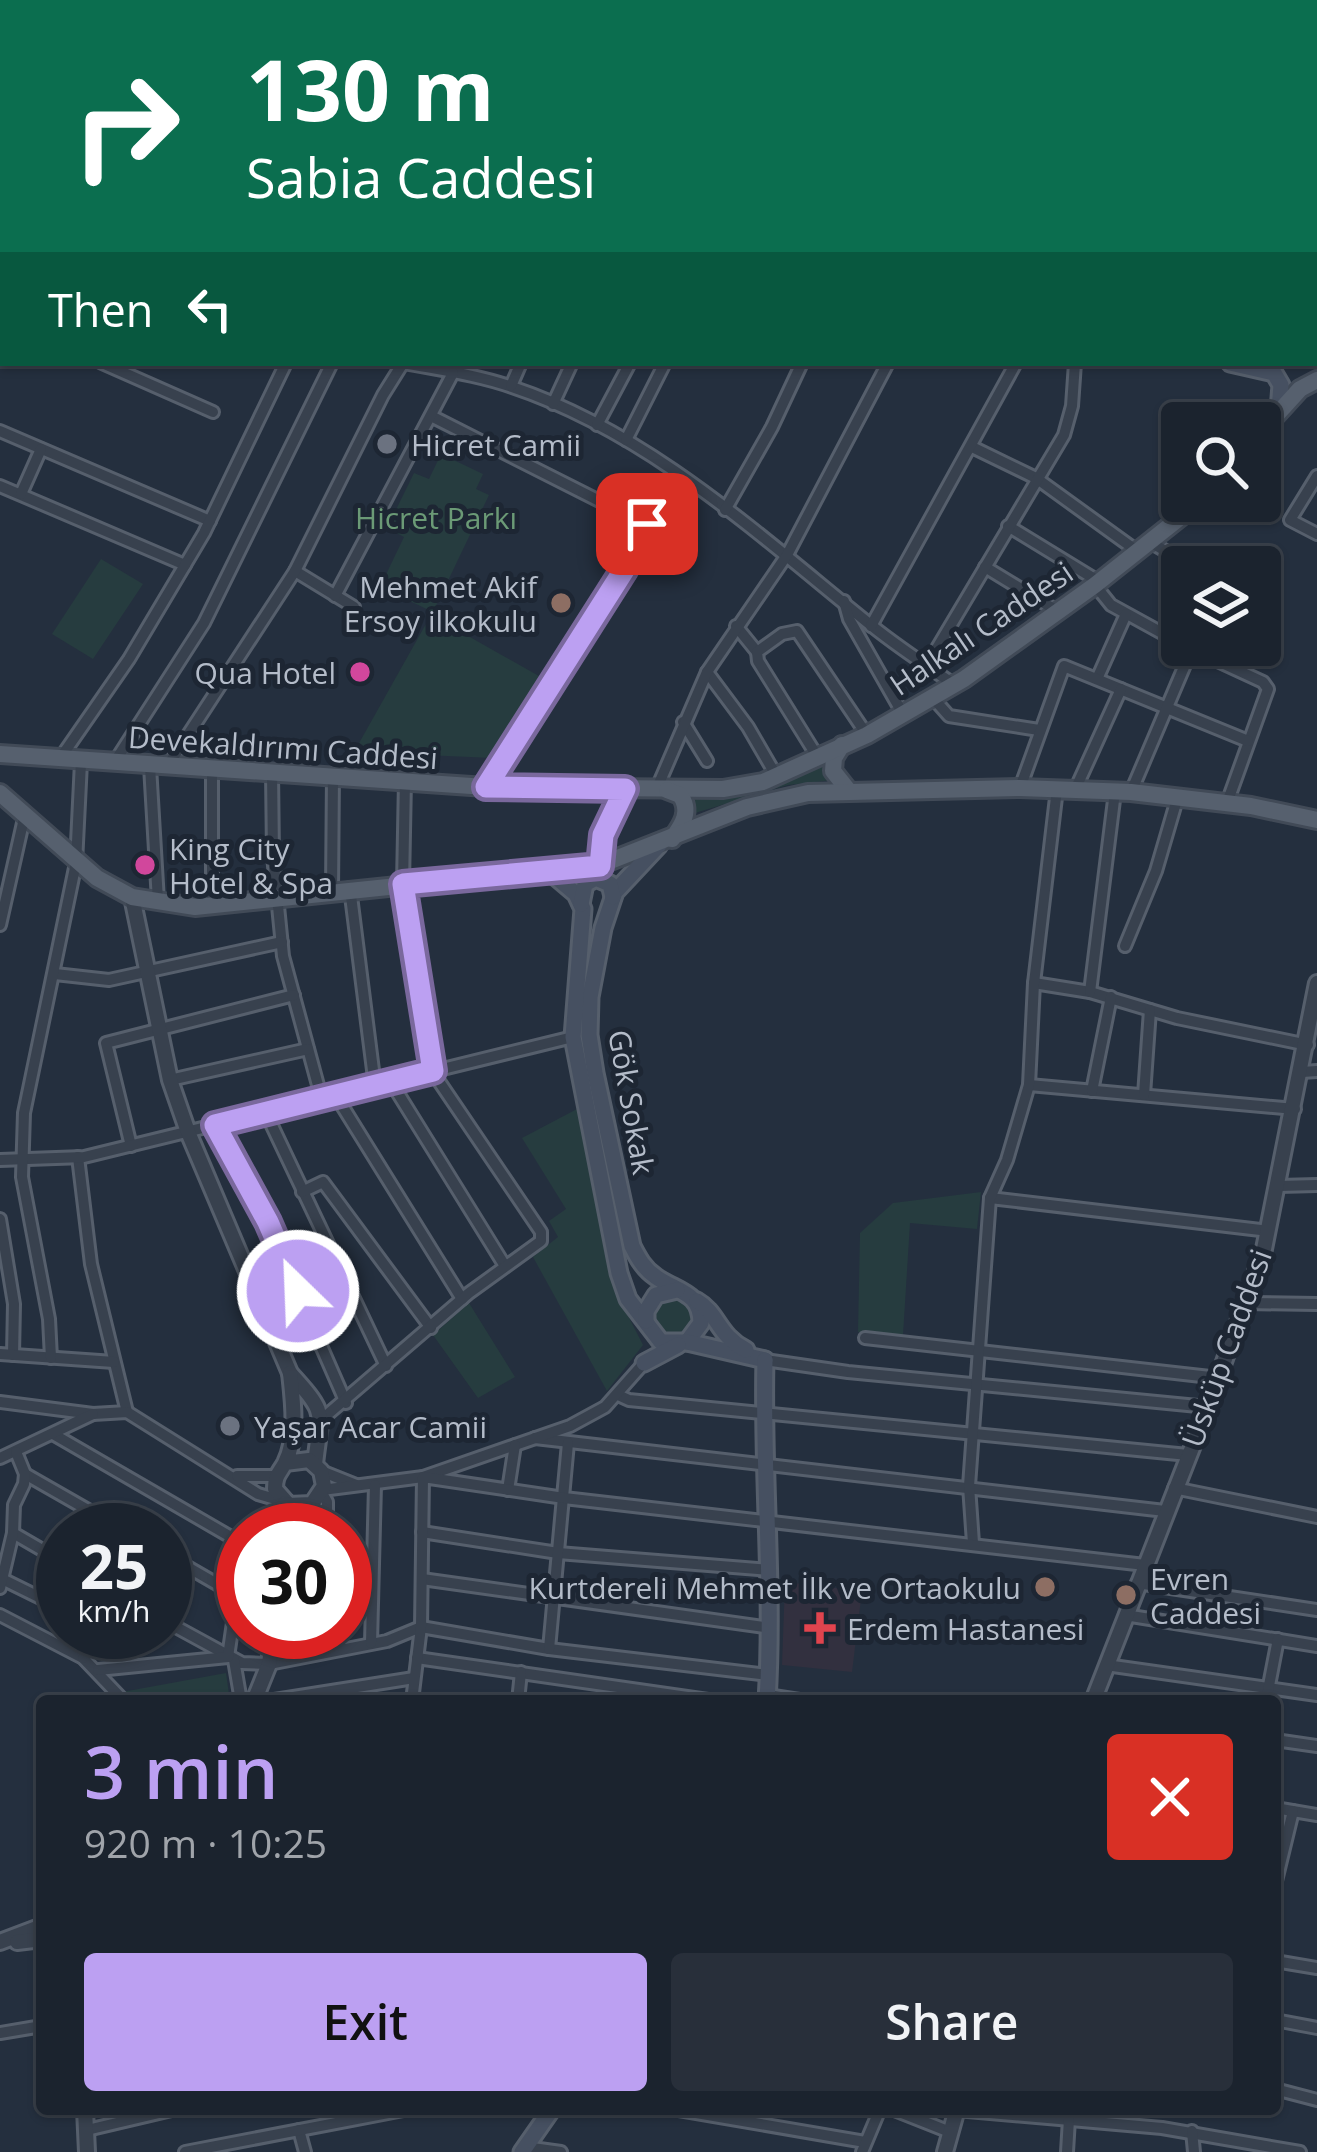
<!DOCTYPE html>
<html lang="en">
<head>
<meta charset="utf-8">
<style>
	:root { --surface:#1b232e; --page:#282f3a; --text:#f1f3f6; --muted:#a0a4aa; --line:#39404a; --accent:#bca0f2 }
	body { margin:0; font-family:"Open Sans",sans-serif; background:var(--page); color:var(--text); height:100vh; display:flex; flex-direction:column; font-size:45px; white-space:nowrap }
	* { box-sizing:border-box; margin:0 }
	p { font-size:39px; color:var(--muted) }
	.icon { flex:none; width:66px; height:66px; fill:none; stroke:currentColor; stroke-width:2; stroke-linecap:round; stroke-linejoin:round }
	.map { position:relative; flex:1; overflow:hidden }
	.sheet { position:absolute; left:36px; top:1695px; width:1245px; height:420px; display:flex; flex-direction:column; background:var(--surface); border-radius:12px; box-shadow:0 3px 9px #0004,0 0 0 3px var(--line) }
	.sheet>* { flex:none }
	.hud { position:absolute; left:0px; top:0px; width:1317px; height:366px; box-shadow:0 3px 9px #0004,0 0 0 3px var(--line); background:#0b6e4f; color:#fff; overflow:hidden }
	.fabs { position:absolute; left:1161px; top:402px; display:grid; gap:24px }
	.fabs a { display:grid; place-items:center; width:120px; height:120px; border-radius:12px; background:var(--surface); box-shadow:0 3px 9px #0004,0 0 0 3px var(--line); font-size:60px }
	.speed { position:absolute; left:36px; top:1503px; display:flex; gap:24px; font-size:60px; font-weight:700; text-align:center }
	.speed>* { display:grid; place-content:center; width:156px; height:156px; border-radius:50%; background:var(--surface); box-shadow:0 3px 9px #0004,0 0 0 3px var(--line); line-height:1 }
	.speed small { font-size:30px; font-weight:400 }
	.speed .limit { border:18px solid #d22; background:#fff; color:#111 }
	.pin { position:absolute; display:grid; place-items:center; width:102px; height:102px; color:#fff; margin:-51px; border-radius:24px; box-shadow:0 6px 18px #0006 }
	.me { position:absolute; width:132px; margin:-66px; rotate:336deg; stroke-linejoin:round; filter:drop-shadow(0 0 9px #0008) }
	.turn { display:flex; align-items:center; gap:42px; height:252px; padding:0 48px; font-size:54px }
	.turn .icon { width:156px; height:156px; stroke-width:2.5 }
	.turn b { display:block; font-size:84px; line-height:102px }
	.then { display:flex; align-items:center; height:114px; padding:0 48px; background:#0003; gap:24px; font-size:45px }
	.round { display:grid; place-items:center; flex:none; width:126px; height:126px; border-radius:12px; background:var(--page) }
	.head { display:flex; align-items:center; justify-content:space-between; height:204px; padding:0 48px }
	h1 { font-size:72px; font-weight:600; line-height:90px; color:var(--accent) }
	.primary-button { display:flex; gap:24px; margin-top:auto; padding:24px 48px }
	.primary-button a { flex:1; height:138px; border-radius:12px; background:var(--accent); color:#111; font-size:48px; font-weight:600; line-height:138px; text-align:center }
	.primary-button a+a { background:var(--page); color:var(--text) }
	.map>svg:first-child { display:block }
	.medical { fill:#32303f }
	.green { fill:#263c3f }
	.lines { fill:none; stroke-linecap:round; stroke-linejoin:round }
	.minor-casing { stroke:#565f6c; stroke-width:16 }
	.tertiary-casing { stroke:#565f6c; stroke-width:20 }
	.secondary-casing { stroke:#565f6c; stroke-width:21 }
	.primary-casing { stroke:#414a57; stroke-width:22 }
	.minor { stroke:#38414e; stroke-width:10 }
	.tertiary { stroke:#38414e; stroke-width:14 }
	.secondary { stroke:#465061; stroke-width:15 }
	.primary { stroke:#56606e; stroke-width:16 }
	.route-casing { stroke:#7a689d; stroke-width:30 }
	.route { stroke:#bca0f2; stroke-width:21 }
	.worship-dot { fill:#6b7280; stroke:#1d2633; stroke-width:4.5 }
	.education-dot { fill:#8d6e63; stroke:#1d2633; stroke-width:4.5 }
	.hotel-dot { fill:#d1479c; stroke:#1d2633; stroke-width:4.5 }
	.health-dot { fill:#e0444e; stroke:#1d2633; stroke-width:4.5 }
	.labels { text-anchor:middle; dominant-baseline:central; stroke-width:10; stroke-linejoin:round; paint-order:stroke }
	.poi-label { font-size:30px; fill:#b4bcc9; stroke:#1d2633; text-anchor:start }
	.park-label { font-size:30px; fill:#6b9a76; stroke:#1d2633 }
	.street-label { font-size:30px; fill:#b4bcc9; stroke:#1d2633 }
</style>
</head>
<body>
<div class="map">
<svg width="1317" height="2152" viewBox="0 0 1317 2152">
	<rect width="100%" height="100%" fill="#242f3e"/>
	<!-- medical -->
	<path class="medical" d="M785,1582L862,1591L852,1672L782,1665Z"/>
	<!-- green -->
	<g class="green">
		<path d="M441,454L483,474L476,489L489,495L433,612L380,587L404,537L387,528L414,473L429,479Z"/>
		<path d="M101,559L143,584L93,659L52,634Z"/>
		<path d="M431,615L546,680L493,758L354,752Z"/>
		<path d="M825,759L833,780L788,785L695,813L692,796C743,797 781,783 825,759Z"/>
		<path d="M577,1109L620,1300L643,1345L607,1391L533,1257L558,1237L549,1221L566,1209L522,1138Z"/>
		<path d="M981,1192L977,1229L910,1223L903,1335L858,1332L860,1233L893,1203Z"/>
		<circle cx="673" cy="1315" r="19"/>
		<path d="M469,1303L515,1377L478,1398L433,1335Z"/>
		<path d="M226,1673L230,1701H131L122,1692Z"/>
	</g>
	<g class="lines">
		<!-- minor casing -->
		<g class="minor-casing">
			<g id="minor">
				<path d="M105,0L106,3"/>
				<path d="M218,0V3"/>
				<path d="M259,0V3"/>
				<path d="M312,0L313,3"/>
				<path d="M958,0L968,3"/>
				<path d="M739,3L741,0"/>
				<path d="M863,3V0"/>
				<path d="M990,3L991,0"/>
				<path d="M1085,3L1087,0"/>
				<path d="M0,165L3,166"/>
				<path d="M1314,228L1317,229"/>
				<path d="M0,240L3,237"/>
				<path d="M0,317L3,318"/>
				<path d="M102,363L213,412"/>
				<path d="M404,363C440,370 478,375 512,387C650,433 761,537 872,626C898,647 927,666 955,685"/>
				<path d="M511,386L521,363"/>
				<path d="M553,404L572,363"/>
				<path d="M431,416L647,525"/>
				<path d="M597,425L630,363"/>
				<path d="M0,431L210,521"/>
				<path d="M626,440L665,363"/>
				<path d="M972,447L1036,478L1137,551"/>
				<path d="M1317,476L1290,520L1317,534"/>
				<path d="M0,486L185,565"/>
				<path d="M21,494L41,449"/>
				<path d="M725,510L772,427L802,363"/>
				<path d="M1008,526L1098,581"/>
				<path d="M1150,542L1193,567"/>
				<path d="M985,567L1057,611"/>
				<path d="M295,571L354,607"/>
				<path d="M1095,585L1111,605L1182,644"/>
				<path d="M335,596L453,373"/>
				<path d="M844,601L849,619L903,714"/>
				<path d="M736,626L757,652"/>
				<path d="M871,626L1016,363"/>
				<path d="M1183,645L1263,682L1268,689L1227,803"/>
				<path d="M927,665L1064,435L1072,406L1075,363"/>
				<path d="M707,672L748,727L777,777"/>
				<path d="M1097,679L1126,614"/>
				<path d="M933,698L949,716L1039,730"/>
				<path d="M683,722L707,761"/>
				<path d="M817,756L758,661L757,652L782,634L797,631L867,735"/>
				<path d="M59,760L129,659L204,533L286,363"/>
				<path d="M114,763L204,623L332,363"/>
				<path d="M150,766L158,901"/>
				<path d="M167,767L295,571L383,395L403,363"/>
				<path d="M272,771L273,856L283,956L322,1100"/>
				<path d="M486,787L624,570L647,525L681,476"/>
				<path d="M657,788L707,672L787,555L888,363"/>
				<path d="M1020,788L1064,666L1248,741"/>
				<path d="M1075,790L1121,689"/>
				<path d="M1131,792L1193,646"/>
				<path d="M600,864L603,835L625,789"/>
				<path d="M350,888L375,1086"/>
				<path d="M332,890L333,775"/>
				<path d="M212,905V770"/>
				<path d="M0,925L25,814"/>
				<path d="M1125,946L1156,871L1178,796"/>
				<path d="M55,974L109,980L282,942"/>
				<path d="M1034,983L1090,992L1177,1018L1308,1045"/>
				<path d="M1090,992L1115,792"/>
				<path d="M1302,1072L1317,1071"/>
				<path d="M170,1080L308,1049"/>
				<path d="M391,1082L505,1266"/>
				<path d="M1029,1085L1295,1109"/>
				<path d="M1092,1091L1111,997"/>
				<path d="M1144,1095L1150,1010"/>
				<path d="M336,1096L462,1299"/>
				<path d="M266,1113L386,1366"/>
				<path d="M215,1125L267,1222L346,1403"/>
				<path d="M131,1146L106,1043L294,995"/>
				<path d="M78,1157L91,1264L127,1412"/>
				<path d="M0,1160L84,1157L573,1037"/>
				<path d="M1279,1186L1317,1185"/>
				<path d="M302,1192L323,1182L431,1328"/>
				<path d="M990,1198L1269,1231"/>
				<path d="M0,1219L14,1304L13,1355"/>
				<path d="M1245,1303L1317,1304"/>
				<path d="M865,1338L1219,1378"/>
				<path d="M0,1354L114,1362"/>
				<path d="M51,1358L49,1319L22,1177L24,1113L76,863L81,762"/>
				<path d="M765,1360L848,1372L1208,1407"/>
				<path d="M618,1395L629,1400L1188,1455"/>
				<path d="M0,1402L93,1414L127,1412L258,1494L282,1501"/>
				<path d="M321,1420L469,1293L541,1241V1232L432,1071L403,884L405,780"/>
				<path d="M53,1434L243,1544"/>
				<path d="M535,1438L1165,1511"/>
				<path d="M0,1458L93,1414"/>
				<path d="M321,1471L356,1485"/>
				<path d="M25,1474L123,1530"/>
				<path d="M237,1476H275"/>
				<path d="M1174,1488L1317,1517"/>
				<path d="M322,1490L423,1477L570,1426L605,1407L644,1363"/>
				<path d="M508,1490L515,1445"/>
				<path d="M322,1493L327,1502V1530"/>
				<path d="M422,1532L558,1553L769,1570"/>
				<path d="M13,1533L63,1562"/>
				<path d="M973,1543L969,1486L990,1198L1007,1160L1029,1085L1034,983L1057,789"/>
				<path d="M165,1554L236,1595"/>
				<path d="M2,1579L63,1609"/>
				<path d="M422,1579L771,1628"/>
				<path d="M1137,1583L1317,1610"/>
				<path d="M0,1588L13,1533L14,1505L24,1484L25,1474L16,1452"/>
				<path d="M0,1615L83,1658L124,1701"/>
				<path d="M1125,1615L1317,1646"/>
				<path d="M165,1621L242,1663L269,1664L387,1641L421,1627L549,1649L768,1675"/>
				<path d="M371,1643L375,1485"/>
				<path d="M549,1649L568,1443"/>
				<path d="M321,1653L323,1632"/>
				<path d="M83,1658L95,1648L93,1632"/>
				<path d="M417,1658L715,1701"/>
				<path d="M234,1660L241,1701"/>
				<path d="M1106,1665L1317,1695"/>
				<path d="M98,1670L228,1657L243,1554"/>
				<path d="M767,1695L806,1701"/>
				<path d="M268,1701L414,1678"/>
				<path d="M412,1701L421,1627L423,1477L564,1498L1145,1565"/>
				<path d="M518,1701L521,1672"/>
				<path d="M1266,1701L1278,1639"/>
				<path d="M1275,1740L1317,1746"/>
				<path d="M1275,1808L1317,1815"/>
				<path d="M1275,1885L1293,1811"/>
				<path d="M1275,1961L1317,1968"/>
				<path d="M1275,2020L1317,2028"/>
				<path d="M0,2033L42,2026"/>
				<path d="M1275,2089L1317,2100"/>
				<path d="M673,2109L865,2142"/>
				<path d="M892,2109L950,2132"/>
				<path d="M956,2110L1162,2128L1300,2152"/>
				<path d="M87,2130L176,2109"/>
				<path d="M299,2130L305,2152"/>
				<path d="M1192,2131L1194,2152"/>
				<path d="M525,2147L561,2152"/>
				<path d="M185,2152L409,2109"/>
				<path d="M862,2152L880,2109"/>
				<path d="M1067,2152L1069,2119"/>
			</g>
		</g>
		<!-- tertiary casing -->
		<g class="tertiary-casing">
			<g id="tertiary">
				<path d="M132,897L170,1080L188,1132L290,1373C328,1415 321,1410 315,1464"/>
				<path d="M285,1463L309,1460L321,1471L324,1486L312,1504L289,1505L275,1489C275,1475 279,1474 285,1463C298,1437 293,1400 290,1373"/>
				<path d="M283,1530L285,1503"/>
				<path d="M254,1701L269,1664L273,1632"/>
				<path d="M1093,1701L1208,1407L1264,1249L1317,983"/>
				<path d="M0,1942L42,1926"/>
				<path d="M17,1942L42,1939"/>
				<path d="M85,2109L87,2152"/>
				<path d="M945,2152L957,2109"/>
			</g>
		</g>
		<!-- secondary casing -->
		<g class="secondary-casing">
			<g id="secondary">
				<path d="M348,0L350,3"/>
				<path d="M365,3L368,0"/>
				<path d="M1314,353L1317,351"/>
				<path d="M1230,363L1274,373L1281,385L1279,410"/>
				<path d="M659,845L615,892L603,928L590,997L589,1035L595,1073L632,1246C638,1258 644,1269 656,1277C677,1292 701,1292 701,1323L687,1342"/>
				<path d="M550,872L576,894L583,909L573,1037L619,1273L628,1299L661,1342H687L765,1360"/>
				<path d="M581,904L585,884L596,878L610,884L613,897"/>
				<path d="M697,1301C718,1313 718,1336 746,1350"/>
				<path d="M646,1321V1311L656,1295L677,1290"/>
				<path d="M765,1360C762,1474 774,1587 767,1701"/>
				<path d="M644,1363L678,1345"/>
				<path d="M522,2152L552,2109"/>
			</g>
		</g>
		<!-- primary casing -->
		<g class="primary-casing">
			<g id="primary">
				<path d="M1260,433L1300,389L1317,380"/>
				<path d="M842,745L834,758L833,771L848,790"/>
				<path d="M0,754L486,787L723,789L763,782L867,735L964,679L1095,585L1201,501"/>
				<path d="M667,790L680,795C692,811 682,825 672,839"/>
				<path d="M0,793L97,878L132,897L195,907L600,865L747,807L808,793L1020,788L1131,792L1251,806L1317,820"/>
			</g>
		</g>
		<!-- minor -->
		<use href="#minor" class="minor"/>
		<!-- tertiary -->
		<use href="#tertiary" class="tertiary"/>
		<!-- secondary -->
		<use href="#secondary" class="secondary"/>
		<!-- primary -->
		<use href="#primary" class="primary"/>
	</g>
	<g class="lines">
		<!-- route casing -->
		<g class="route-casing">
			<path id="route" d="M298,1291L268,1222L215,1125L433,1071L403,884L600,866L603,835L625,789L486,787L624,570L647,524"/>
		</g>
		<!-- route -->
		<use href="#route" class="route"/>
	</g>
	<!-- markers -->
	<g class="worship-dot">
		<circle cx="387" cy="444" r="12"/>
		<circle cx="230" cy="1426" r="12"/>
	</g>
	<g class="education-dot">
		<circle cx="561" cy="603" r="12"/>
		<circle cx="1045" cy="1587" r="12"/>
		<circle cx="1126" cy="1595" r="12"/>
	</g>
	<g class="hotel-dot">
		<circle cx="360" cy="672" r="12"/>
		<circle cx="145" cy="865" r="12"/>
	</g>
	<path class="health-dot" d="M814 1610h12v12h12v12h-12v12h-12v-12h-12v-12h12z"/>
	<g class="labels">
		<!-- poi labels -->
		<g class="poi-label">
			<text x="411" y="444">Hicret Camii</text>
			<text x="537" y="586" text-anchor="end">Mehmet Akif<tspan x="537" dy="34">Ersoy ilkokulu</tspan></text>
			<text x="336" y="672" text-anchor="end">Qua Hotel</text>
			<text x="169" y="848">King City<tspan x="169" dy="34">Hotel &amp; Spa</tspan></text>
			<text x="254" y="1426">Yaşar Acar Camii</text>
			<text x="1150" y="1578">Evren<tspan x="1150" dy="34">Caddesi</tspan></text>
			<text x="1021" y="1587" text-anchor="end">Kurtdereli Mehmet İlk ve Ortaokulu</text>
			<text x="847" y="1628">Erdem Hastanesi</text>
		</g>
		<!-- park labels -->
		<g class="park-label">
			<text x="436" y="517">Hicret Parkı</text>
		</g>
		<!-- street labels -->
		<g class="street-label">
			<text transform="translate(981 628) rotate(-34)">Halkalı Caddesi</text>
			<text transform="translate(283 747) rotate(4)">Devekaldırımı Caddesi</text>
			<text transform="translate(632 1102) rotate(80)">Gök Sokak</text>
			<text transform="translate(1226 1348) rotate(-70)">Üsküp Caddesi</text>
		</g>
	</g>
</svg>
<div class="fabs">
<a><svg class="icon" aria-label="search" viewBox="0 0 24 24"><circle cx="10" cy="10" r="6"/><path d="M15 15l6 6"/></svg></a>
<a><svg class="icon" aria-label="layers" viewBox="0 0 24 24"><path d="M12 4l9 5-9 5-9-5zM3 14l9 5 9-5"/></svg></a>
</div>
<div class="speed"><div>25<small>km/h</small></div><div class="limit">30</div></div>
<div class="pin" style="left:647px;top:524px;background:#d93025"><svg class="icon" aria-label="arrive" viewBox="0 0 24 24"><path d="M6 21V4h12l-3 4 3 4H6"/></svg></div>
<svg class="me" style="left:298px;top:1291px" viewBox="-20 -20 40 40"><circle r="17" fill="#bca0f2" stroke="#fff" stroke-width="3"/><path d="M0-11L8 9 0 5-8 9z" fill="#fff"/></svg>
<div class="hud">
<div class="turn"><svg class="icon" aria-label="right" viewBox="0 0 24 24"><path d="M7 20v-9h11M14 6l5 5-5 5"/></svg><div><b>130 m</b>Sabia Caddesi</div></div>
<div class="then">Then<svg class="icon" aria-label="left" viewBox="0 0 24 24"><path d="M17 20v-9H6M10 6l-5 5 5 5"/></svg></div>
</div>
<section class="sheet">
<div class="head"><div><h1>3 min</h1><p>920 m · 10:25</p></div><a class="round" style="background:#d93025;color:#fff"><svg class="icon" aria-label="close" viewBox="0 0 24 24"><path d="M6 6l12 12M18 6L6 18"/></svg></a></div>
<div class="primary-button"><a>Exit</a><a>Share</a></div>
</section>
</div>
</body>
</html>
